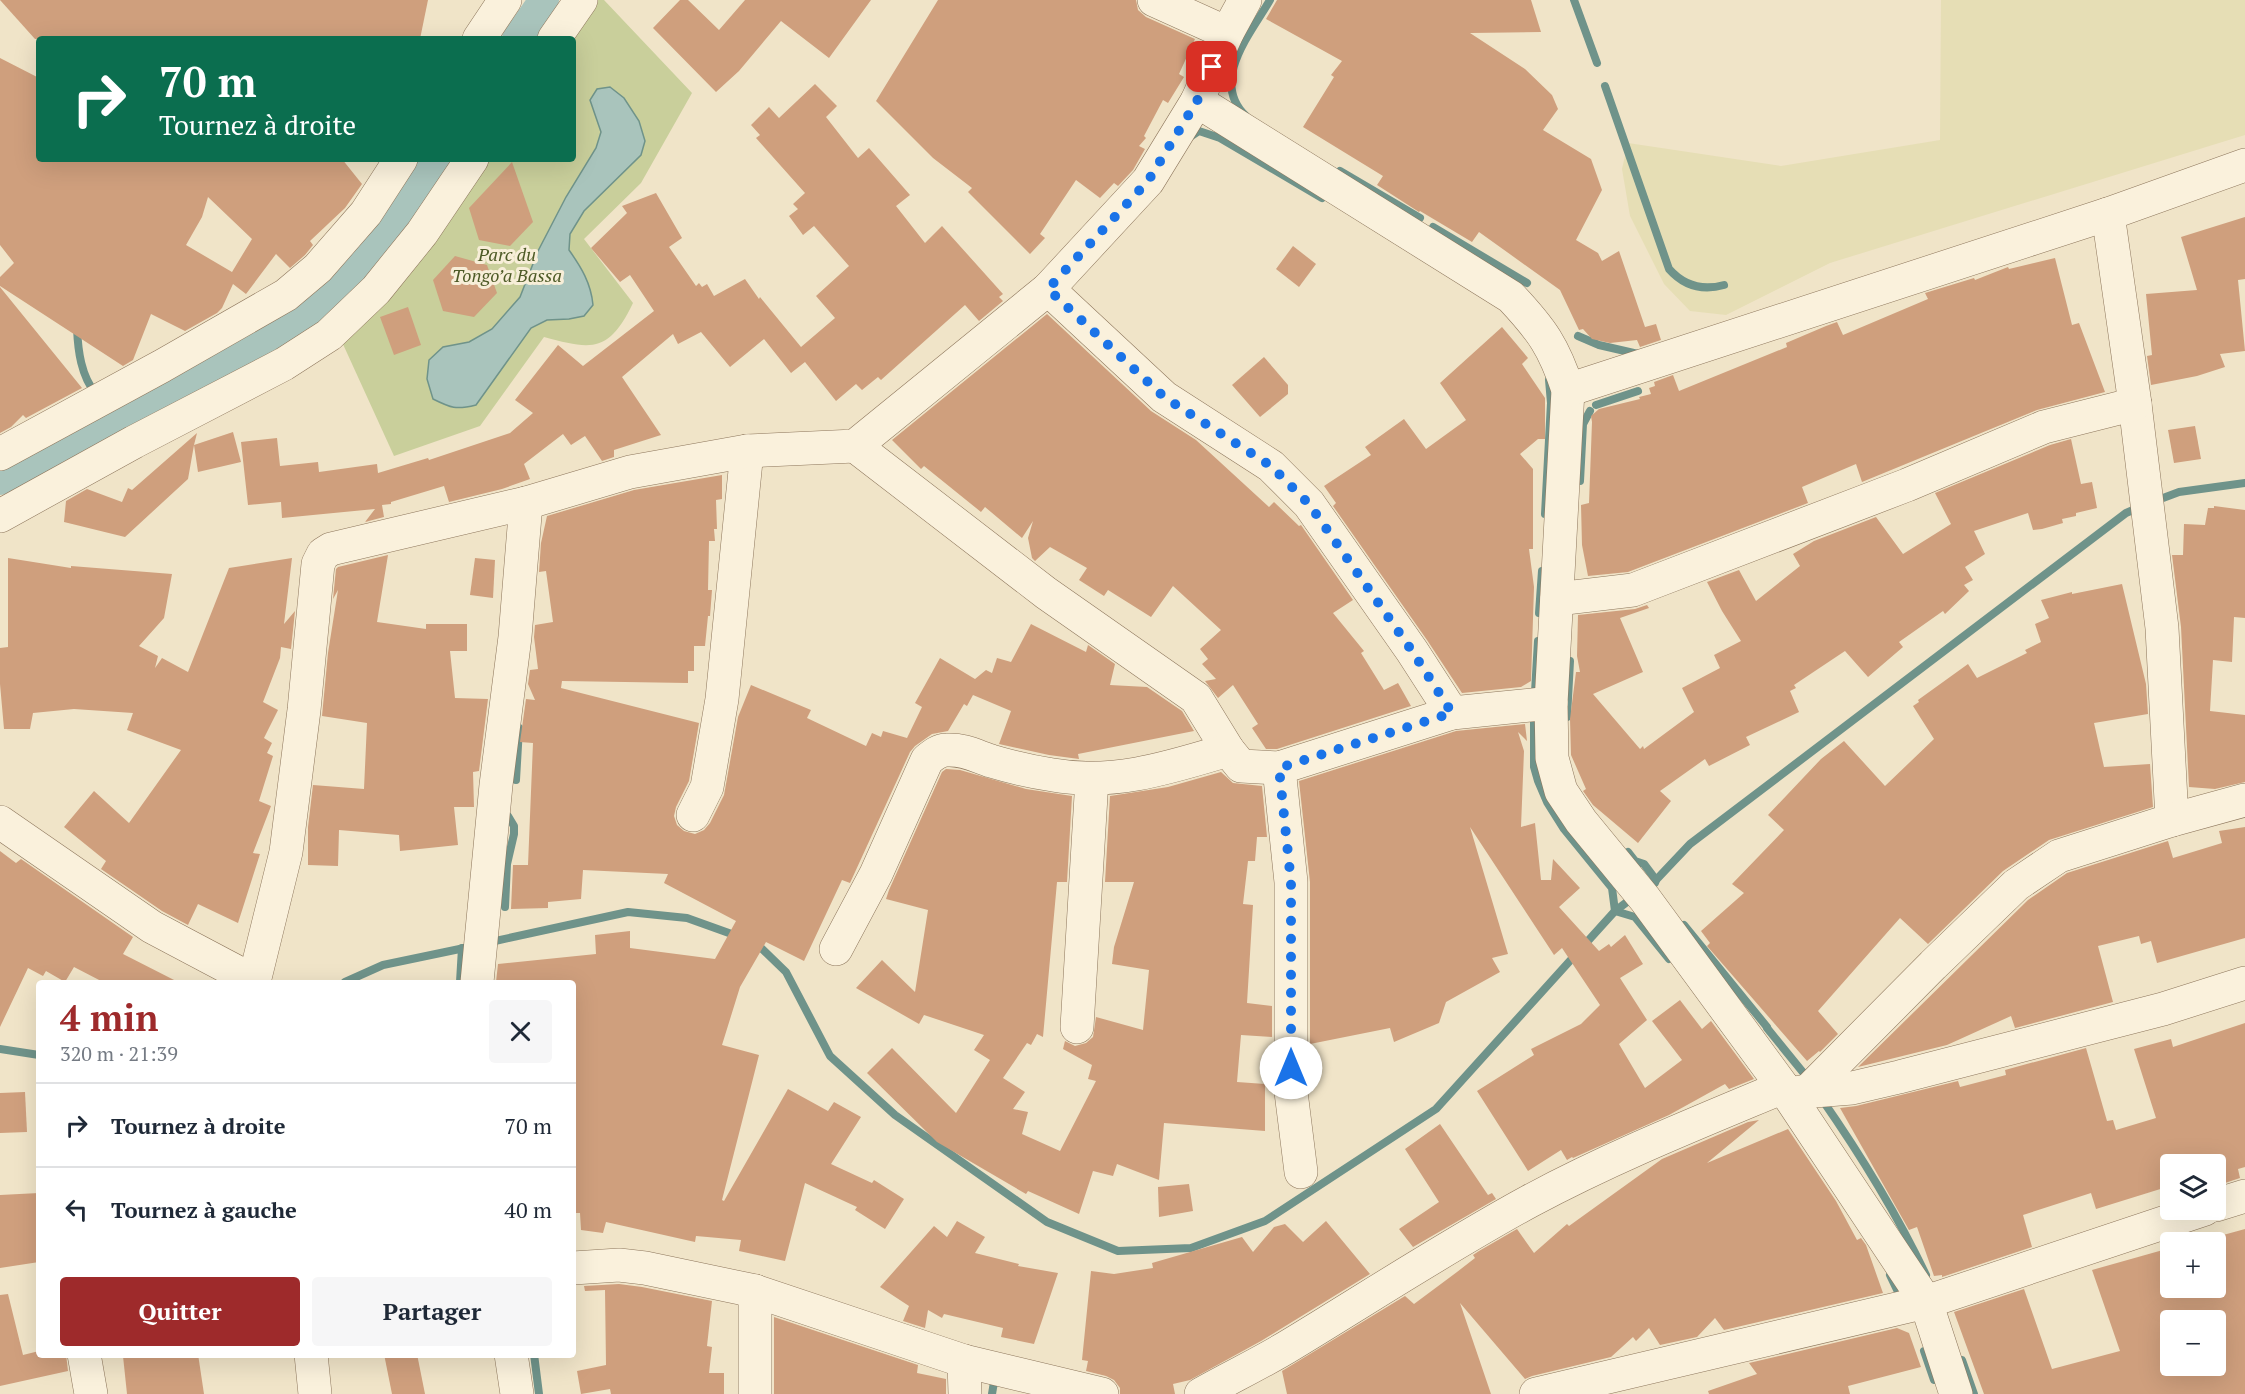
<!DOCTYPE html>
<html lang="fr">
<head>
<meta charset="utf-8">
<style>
	:root { --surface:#fff; --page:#f6f6f7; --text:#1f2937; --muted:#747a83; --line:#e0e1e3; --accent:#9e2a2b }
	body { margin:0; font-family:"PT Serif",serif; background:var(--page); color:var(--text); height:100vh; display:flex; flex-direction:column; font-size:22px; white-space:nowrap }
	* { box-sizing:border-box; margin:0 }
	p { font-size:20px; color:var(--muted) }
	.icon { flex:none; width:33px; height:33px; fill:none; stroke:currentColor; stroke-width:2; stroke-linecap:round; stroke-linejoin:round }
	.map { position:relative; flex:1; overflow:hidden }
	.details { position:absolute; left:36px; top:980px; width:540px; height:378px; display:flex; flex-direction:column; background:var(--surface); border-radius:6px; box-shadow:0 6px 24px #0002 }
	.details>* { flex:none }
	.guide { position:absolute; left:36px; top:36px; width:540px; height:126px; border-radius:6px; box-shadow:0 6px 24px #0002; background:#0b6e4f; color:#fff; overflow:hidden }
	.fabs { position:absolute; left:2160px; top:1154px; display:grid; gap:12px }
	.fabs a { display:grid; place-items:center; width:66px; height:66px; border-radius:6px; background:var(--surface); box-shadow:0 6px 24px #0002; font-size:30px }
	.pin { position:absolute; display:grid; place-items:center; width:51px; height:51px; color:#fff; margin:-26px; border-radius:12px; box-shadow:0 3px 9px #0006 }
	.me { position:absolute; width:66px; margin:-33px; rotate:0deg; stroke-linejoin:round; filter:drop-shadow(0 0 4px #0008) }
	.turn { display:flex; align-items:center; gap:21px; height:126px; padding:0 24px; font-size:27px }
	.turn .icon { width:78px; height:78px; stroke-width:2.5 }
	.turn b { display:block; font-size:42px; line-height:51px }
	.round { display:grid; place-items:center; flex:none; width:63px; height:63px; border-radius:6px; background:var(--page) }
	.headline { display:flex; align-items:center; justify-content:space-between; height:102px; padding:0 24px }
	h1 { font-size:36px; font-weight:700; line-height:45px; color:var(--accent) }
	.button { display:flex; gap:12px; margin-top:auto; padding:12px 24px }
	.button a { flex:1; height:69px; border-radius:6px; background:var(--accent); color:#fff; font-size:24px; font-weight:700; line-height:69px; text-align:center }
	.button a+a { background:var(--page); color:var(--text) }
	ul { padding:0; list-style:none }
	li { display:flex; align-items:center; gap:18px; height:84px; padding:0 24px; border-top:2px solid var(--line) }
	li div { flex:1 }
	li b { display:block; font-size:22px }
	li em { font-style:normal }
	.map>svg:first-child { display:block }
	.farmland { fill:#e6deb5 }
	.green { fill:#c9cf9b }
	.water { fill:#a9c4bc; stroke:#6f938a; stroke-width:1.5 }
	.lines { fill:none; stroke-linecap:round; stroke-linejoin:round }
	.stream { stroke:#6f938a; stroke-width:8 }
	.canal { stroke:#a9c4bc; stroke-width:30 }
	.building { fill:#cf9f7d; fill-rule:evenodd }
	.minor-casing { stroke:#8d765c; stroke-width:34 }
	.minor { stroke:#faf1dc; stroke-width:33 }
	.route { stroke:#1a73e8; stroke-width:10; stroke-dasharray:0 18 }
	.labels { text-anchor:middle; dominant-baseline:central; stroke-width:6; stroke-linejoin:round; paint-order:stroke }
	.park-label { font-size:18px; font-style:italic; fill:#4d5a26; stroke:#f7eed8 }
</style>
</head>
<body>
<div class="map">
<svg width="2245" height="1394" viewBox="0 0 2245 1394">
	<rect width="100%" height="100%" fill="#f0e4c8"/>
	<!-- farmland -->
	<path class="farmland" d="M1941,0H2245V135L1830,263L1726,315L1690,311L1664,284L1630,216L1622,169L1628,143L1781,166L1940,140Z"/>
	<!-- green -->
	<path class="green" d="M592,0H604L692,93L641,183L584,239L633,303C609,353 592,350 544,337L480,426L394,456L342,342L482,159H573V39Z"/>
	<!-- water -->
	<path class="water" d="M610,87L624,98L639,121L645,141L641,155L584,211L570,234L569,250C581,267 591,283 593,305L584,316L569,319L547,320L531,328L476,405C456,410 451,408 433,399L427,379L429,360L443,347L469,342L492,329L520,297L538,251L566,197L596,148L601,132L590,100L597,89Z"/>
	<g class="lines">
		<!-- stream -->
		<g class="stream">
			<path d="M1574,0L1597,63"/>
			<path d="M1605,86L1669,269C1684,286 1702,291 1724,285"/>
			<path d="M1246,116C1209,81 1251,33 1270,0"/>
			<path d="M1190,137L1199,131L1220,138L1322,198"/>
			<path d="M1340,171L1420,218"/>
			<path d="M1433,227L1527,283"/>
			<path d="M77,328C78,351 81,376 96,394"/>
			<path d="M1578,336L1599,345L1638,354"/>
			<path d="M1596,405L1638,391"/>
			<path d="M100,406L102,425"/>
			<path d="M1580,481L1583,424L1590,411"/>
			<path d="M2155,501L2179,492L2245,483"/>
			<path d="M1545,514L1551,403L1549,380"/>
			<path d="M1539,613L1542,571"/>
			<path d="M1535,692L1538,641"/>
			<path d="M1534,711V767L1538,781L1547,802L1564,829L1612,888L1615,911L1635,917L1669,959"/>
			<path d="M1567,717L1570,661"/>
			<path d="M516,780L519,728"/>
			<path d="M1628,852L1635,861L1644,864L1656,880L1655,883"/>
			<path d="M1645,889L1656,880L1690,844L2126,513L2140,507"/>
			<path d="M505,907L507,864L514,834V826L508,816"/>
			<path d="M1684,925L1767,1027"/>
			<path d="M755,942L786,972L830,1056L895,1115L1047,1222L1118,1251L1191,1248L1265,1221L1436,1109L1615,911L1635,896"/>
			<path d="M486,943L628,912L687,918L740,937"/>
			<path d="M345,982L383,965L474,946"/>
			<path d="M460,982L462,948"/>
			<path d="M1767,1028L1806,1076"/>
			<path d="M0,1049L39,1055"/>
			<path d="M1821,1098C1860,1154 1896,1212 1926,1275"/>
			<path d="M1890,1275L1900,1296L1898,1301"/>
			<path d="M1924,1351L1934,1380"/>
			<path d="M534,1354L539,1394"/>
			<path d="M1962,1360L1974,1394"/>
			<path d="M992,1394L995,1376"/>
		</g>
		<!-- canal -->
		<g class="canal">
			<path d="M517,39L544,0"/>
			<path d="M0,480C47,455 93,429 141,405C215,369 285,337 346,280C381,248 408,198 435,159"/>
		</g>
	</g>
	<!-- building -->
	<g class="building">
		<path d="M0,0H428L420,39H35Z"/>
		<path d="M680,0H688L719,30L745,0H871L829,58L781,21L739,71L716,92L653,28Z"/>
		<path d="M938,0H1136L1138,10L1146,17L1195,39L1179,74L1184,77L1168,103L1163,100L1144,136L1146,138L1139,146L1145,149L1133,170L1118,186L1114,183L1100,198L1076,180L1040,234L1045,238L1030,254L968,192L972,188L933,158L876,101Z"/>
		<path d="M1277,0H1531L1541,32L1470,33L1525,69L1552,95L1558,109L1543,130L1591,159L1602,190L1576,240L1598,253L1602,261L1619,251L1645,327L1656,324L1661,340L1640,347L1637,340L1610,343L1592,339L1583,329L1579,330L1560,290L1479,232L1472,242L1420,211L1419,212L1377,185L1383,176L1303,127L1334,77L1331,75L1342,61L1266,19Z"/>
		<path d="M0,58L39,78V159H342L362,184L345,208L310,241L313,245L305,255L290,268L276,254L246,294L233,284L222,308L217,313L185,331L151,314L133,360L123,366L0,286V277L14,263L0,245ZM208,197L252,239L232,272L186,245L202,217Z"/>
		<path d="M815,84L837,106L826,117L858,158L869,148L910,195L896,206L925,243L942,226L1003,294L999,297L1003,301L979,321L965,305L881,380L878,377L862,390L856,384L836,401L805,362L791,373L764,339L730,367L701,332L678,344L673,334L622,377L661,435L614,450V457L602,461L585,436L571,445L563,434L524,464L530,479L502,489L449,502L444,486L391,502V504L382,505L384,517L365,522L375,509L282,518L281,502L248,505L241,442L277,438L280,466L318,462L319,472L377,464L378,473L428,458L429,460L510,433L533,413L515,400L558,345L583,366L654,311L630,275L620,282L591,248L627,213L622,206L656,193L682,238L669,247L696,286L699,283L702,287L707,284L714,296L745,279L759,299L760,297L801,347L835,318L816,296L849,266L814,226L803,235L789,216L798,209L793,204L805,193L756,138L760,135L751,125L769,107L779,118Z"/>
		<path d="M512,162L533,222L510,246L479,240L469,208Z"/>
		<path d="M2245,217V279L2238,280L2245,351L2220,354L2225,367L2197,376L2151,385L2147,356L2152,355L2146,294L2197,290L2181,237Z"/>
		<path d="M1293,246L1316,264L1299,287L1276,269Z"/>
		<path d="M455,256L487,265L497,293L474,317L443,311L433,280Z"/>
		<path d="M2055,258L2072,325L2079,323L2105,392L2037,410L1862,482L1856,464L1802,487L1808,503L1628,572L1588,576L1582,545L1581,505L1589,503L1592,422L1591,416L1599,409L1640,399L1639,397L1651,394L1649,388L1655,386L1654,382L1673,375L1679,391L1787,347L1786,343L1826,326L1837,322L1843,335L1928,299L1925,293L1974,278L1975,280L2008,267L2009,269Z"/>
		<path d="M0,287L82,388L26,418L23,415L11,427L0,433Z"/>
		<path d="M408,307L421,345L394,355L380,317Z"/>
		<path d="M1047,314L1151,411L1196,440L1269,507L1274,502L1299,526L1301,525L1353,600L1333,613L1364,651L1361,653L1384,690L1398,683L1411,706L1277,749H1266L1252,728L1258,724L1233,685L1218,698L1205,681L1216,679L1202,664L1208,659L1200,649L1221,630L1173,586L1151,617L1108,590L1104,596L1079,580L1087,568L1050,547L1035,561L1032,558L1028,538L1033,521L1022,538L985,507L981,512L924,466L921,469L892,440Z"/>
		<path d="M1502,327L1528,358L1522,364L1545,398V439H1538L1520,454L1533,469V549H1529L1534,587L1531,681L1521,687L1462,693L1427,640L1333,506L1336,503L1324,486L1371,455L1365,447L1404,419L1426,449L1466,420L1440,383Z"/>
		<path d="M1264,357L1288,385V394L1260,417L1232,385Z"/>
		<path d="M2195,426L2201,459L2174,463L2168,430Z"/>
		<path d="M233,432L241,462L198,472L194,445L188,479L125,537L64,522L66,501L87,489L122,502L128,488L132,490L197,433L194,445Z"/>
		<path d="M2071,439L2081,484L2092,482L2097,508L2076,513V516L2062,519L2063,523L2042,529L2033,530L2028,513L1974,531L1985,554L1965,567L1973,580L1964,585L1969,591L1945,614L1943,611L1899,642L1903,647L1868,677L1845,651L1794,685L1796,688L1790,691L1799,712L1746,737L1750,745L1709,766L1705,759L1660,791L1671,801L1638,843L1593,805L1583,791L1586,789L1571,755L1570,719L1576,672H1580L1577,656L1578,615L1635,609L1647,605L1649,608L1620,618L1643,672L1593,694L1640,749L1643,746L1644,749L1694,712L1682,688L1720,668L1714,655L1741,641L1722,611L1707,582L1739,570L1756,601L1800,566L1793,554L1814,541L1876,517L1903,554L1951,524L1935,493L2050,445Z"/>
		<path d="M722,475V499L716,500L717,529H714L715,541H709L708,590H712L710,616H708L705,646H694V671H688V683L562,681L561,688L699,723L689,781L676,807L674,816L677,825L684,831L695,834L704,830L710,823L724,795L738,717L751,685L811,710L807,718L866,746L872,733L881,737L883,731L907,738L922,707L915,703L940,658L975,679L986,670L992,673L997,658L1011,662L1031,624L1086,652L1088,645L1115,664L1110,685L1147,687L1182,711L1194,731L1078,754L1079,759L1049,755L999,744L1011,711L973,695L967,706L964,704L948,731L932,734L915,746L910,752L850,883L842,880L804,961L766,942L740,987L722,1045L759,1055L722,1200L724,1201L788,1089L828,1111L834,1102L861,1117L831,1164L872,1183L874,1180L904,1199L885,1229L855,1210L857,1207L805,1183L785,1261L739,1251L741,1240L696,1236L695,1242L606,1222L603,1233L581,1230L580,1213H573V982H496L498,964L596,954L595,935L630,931V948L715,959L736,921L664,883L668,874L583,870L581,899L548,902V908L511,909L513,865H528L533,743L520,742L526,699L535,700L528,684L530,670L538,669L534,637L535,625L553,622L546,571L539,572L541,543L547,516L634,490Z"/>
		<path d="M2214,506L2245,510V618L2234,617L2232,662L2213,660L2210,711L2245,715V782L2215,789L2189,787L2181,627L2172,555H2183L2184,524L2205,525L2208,508H2214Z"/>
		<path d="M388,555L377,622L426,629V624H467V651H450L455,698L488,699L479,771L473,772L474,807H454L458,845L400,851L399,835L339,830L338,866L308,865V827L313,785L364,789L367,723L322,716L328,653L338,590L333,599L336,569L338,567Z"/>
		<path d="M8,558L71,568V566L172,574L164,618L139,646L158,656L155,668L162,658L188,672L229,568L292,558L284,624L295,611L291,649L281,647L280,658L263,702L278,710L264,738L272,743L267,753L273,756L259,801L271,806L253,853L260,854L238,923L198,904L188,925L162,911L101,869L106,861L64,827L94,791L129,823L181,750L127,730L133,713L74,709L33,713L30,729H4L0,684V648L8,647Z"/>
		<path d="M475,558L495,560L493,598L470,595Z"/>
		<path d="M2122,584L2146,684L2148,714L2094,723L2104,767L2150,764L2153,807L2049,840L2003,871L1928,944L1900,918L1818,1011L1838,1034L1820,1052L1819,1051L1807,1061L1707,946L1710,943L1701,931L1744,893L1732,884L1784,830L1768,815L1821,759L1844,741L1885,786L1934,739L1913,706L1919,702L1918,700L1968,664L1977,678L2027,653L2025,650L2041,642L2035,624L2049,618L2041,600L2072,592V594Z"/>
		<path d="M1525,724L1527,741L1518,732L1524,751L1521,827L1535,823L1541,880H1551L1553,859L1580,888L1559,907L1599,951L1609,944L1611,947L1625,935L1643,964L1620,978L1647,1020L1619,1044L1645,1088L1682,1060L1652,1021L1680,1000L1702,1029L1711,1021L1754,1079L1729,1089L1725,1084L1669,1115L1573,1158L1572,1157L1567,1160L1561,1150L1528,1171L1477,1091L1534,1055L1531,1049L1581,1024L1600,1005L1562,948L1554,955L1470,827L1508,954L1492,958L1500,972L1446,1002L1439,1023L1394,1042L1390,1028L1310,1044V882L1299,781L1456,731Z"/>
		<path d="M946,769L960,770L1026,789L1072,796L1067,882H1057L1043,1037L1037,1034L1031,1045L1027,1043L1003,1078L1025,1092L1013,1109L1028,1112L1022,1134L1060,1151L1096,1081L1088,1079L1092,1065L1063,1049L1065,1041L1075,1046L1086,1043L1093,1037L1096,1017L1143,1030L1149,970L1112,964L1114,947L1134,882H1105L1110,796L1168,787L1221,772L1233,783L1262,786L1267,837H1257L1255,861H1248L1243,904L1253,905L1247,1003L1272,1006V1037L1241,1035L1237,1082L1265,1084V1131L1164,1123L1159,1180L1117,1164L1113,1176L1093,1171L1079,1214L1028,1191L1026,1194L937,1142L867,1073L892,1048L956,1113L990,1060L974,1050L984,1035L924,1015L919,1024L856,988L882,960L915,992L928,910L886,899L889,890L942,772Z"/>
		<path d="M2245,827V938L2157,963L2151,941L2141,944L2139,936L2098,946L2113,1002L2015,1028L2011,1016L1947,1045L1858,1067L2028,900L2067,873L2168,841L2173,858L2222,843L2219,831Z"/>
		<path d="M0,851L16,863L21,859L133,937L123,954L178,982H103L74,967L65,982L46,971L43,976L28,968L0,1027Z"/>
		<path d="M2245,1023V1167L2238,1169L2240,1178L2216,1186V1164H2170V1186L2096,1209L2091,1193L2023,1215L2032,1247L1942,1277V1275L1934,1276L1917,1227L1909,1230L1840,1108L1856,1106L1958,1081L1960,1087L2006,1075L2005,1070L2086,1048L2107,1121L2113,1120L2116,1130L2156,1118L2134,1049L2171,1039L2173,1047Z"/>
		<path d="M25,1092L27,1132L0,1133V1093Z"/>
		<path d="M1759,1120L1707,1163L1788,1129L1836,1201L1857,1240L1861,1238L1866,1245L1883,1293L1724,1330L1715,1318L1697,1337L1660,1345L1649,1328L1636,1341L1633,1337L1611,1357L1532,1376L1525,1379L1460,1303L1491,1394H1287L1282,1371L1405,1296L1414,1304L1457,1272L1475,1258L1473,1255L1479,1251L1517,1229L1534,1253L1567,1224L1569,1226L1662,1159L1748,1122Z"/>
		<path d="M1440,1124L1488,1195L1492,1193L1496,1199L1413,1247L1399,1229L1439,1202L1405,1149Z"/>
		<path d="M1189,1184L1193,1211L1159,1217L1158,1187Z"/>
		<path d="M39,1193V1262L0,1268V1195Z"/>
		<path d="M957,1221L985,1237L975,1253L1019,1264L1018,1266L1058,1273L1034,1344L1001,1337L1003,1328L944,1314L942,1318L928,1310L925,1328L903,1321L909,1306L880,1287L934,1226L947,1237Z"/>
		<path d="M1326,1221L1370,1274L1261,1341L1190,1380L1173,1384L1175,1394H1120V1388L1114,1380L1106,1376L1086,1371L1088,1361L1082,1360L1091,1271L1114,1274L1153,1268L1152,1263L1242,1237L1253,1252L1274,1227L1285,1224L1303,1242Z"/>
		<path d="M2245,1229V1394H1984L1954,1312L2024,1289L2052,1369L2120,1351L2092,1270L2170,1248V1287H2216V1237ZM2170,1320H2216V1365H2170Z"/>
		<path d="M619,1284L642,1287L712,1301L707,1346L712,1347L709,1373H724V1394H611L610,1389L581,1394L577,1371L606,1365L605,1290L585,1291L584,1286Z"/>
		<path d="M8,1294L23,1355L39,1351V1354H66L68,1371L0,1386V1295Z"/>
		<path d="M774,1317L918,1365L917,1373L946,1379V1394H774Z"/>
		<path d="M1897,1328L1909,1333L1921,1367L1848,1386L1850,1394H1709L1708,1391L1757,1374L1749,1363Z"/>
		<path d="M198,1354L204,1394H127L123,1356Z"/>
		<path d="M384,1354H417L425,1394H392Z"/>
	</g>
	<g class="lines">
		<!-- minor casing -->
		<g class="minor-casing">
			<g id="minor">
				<path d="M1154,0L1227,33"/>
				<path d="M1245,0L1227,33L1197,101L1511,297C1542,330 1554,347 1568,390L1551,703L1552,758L1561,791L1581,821L1645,899L1783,1087L1926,1302L1956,1394"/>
				<path d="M479,39L505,0"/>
				<path d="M554,39L581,0"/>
				<path d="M2108,214L2135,404L2162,628L2172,820"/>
				<path d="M1048,289L1164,397L1271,466L1309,504L1412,651L1452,713"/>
				<path d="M1568,390L2108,214L2245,165"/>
				<path d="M855,446L1046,593L1196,698L1228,750L1241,766L1279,768L1452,713L1551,703"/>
				<path d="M0,454L162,366L286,295L318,268L366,213L401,159"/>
				<path d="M0,516L134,442L284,364L329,335L376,290L422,233L472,159"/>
				<path d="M1557,599L1633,590L1907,485L2044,427L2135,404"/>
				<path d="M1279,768L1291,882V1092L1301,1172"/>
				<path d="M693,815L707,787L722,699L747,451"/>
				<path d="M0,822L152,927L254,981"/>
				<path d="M836,949L876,874L927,760C933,755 939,750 947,750C963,749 976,756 991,761C1011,767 1033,772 1053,775C1114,786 1171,767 1228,750"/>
				<path d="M254,982L286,852L304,710L318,564L323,554L331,549L526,503L630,472L747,451L855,446L1048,289L1148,181L1197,101"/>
				<path d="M477,982L496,785L515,637L526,503"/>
				<path d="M1077,1027L1092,779"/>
				<path d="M1808,1091L1933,965L2016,885L2059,856L2172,820L2245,800"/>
				<path d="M1801,1092L1852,1088L1899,1077L2163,1009L2245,983"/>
				<path d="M2216,1205L2245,1196"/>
				<path d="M573,1268L619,1265L645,1268L755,1291L964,1361L1102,1394"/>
				<path d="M755,1291V1394"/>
				<path d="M84,1354L91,1394"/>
				<path d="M311,1354L315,1394"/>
				<path d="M511,1354L517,1394"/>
				<path d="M964,1361L965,1394"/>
				<path d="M1201,1394C1231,1377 1263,1362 1292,1344C1371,1296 1449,1245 1530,1201C1612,1157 1697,1123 1783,1087"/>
				<path d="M1536,1394L1926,1302L2205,1209"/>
			</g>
		</g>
		<!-- minor -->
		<use href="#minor" class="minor"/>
	</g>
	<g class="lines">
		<!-- route -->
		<path class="route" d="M1212,67L1197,101L1148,181L1048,289L1164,397L1271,466L1309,504L1412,651L1452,713L1279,768L1291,882V1068"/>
	</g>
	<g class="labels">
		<!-- park labels -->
		<g class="park-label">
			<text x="507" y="254">Parc du<tspan x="507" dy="21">Tongo’a Bassa</tspan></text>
		</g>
	</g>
</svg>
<div class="fabs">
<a><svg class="icon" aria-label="layers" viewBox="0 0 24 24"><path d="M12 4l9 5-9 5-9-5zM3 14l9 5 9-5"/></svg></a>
<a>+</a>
<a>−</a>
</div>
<div class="pin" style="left:1212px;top:67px;background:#d93025"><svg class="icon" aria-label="arrive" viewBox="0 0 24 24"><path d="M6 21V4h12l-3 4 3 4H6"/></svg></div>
<svg class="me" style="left:1291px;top:1068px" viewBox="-20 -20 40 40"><circle r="19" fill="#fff"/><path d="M0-13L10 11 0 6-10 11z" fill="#1a73e8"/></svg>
<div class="guide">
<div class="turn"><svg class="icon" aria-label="right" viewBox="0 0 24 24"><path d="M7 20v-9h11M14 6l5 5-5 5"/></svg><div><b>70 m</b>Tournez à droite</div></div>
</div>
<section class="details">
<div class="headline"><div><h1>4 min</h1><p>320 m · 21:39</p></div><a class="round"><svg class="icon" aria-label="close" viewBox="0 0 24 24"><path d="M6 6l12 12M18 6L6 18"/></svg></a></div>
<ul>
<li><svg class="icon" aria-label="right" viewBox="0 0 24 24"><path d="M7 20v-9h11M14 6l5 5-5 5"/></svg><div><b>Tournez à droite</b></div><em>70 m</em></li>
<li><svg class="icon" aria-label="left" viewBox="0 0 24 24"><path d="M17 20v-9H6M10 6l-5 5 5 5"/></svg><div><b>Tournez à gauche</b></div><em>40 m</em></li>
</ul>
<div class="button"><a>Quitter</a><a>Partager</a></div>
</section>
</div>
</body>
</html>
